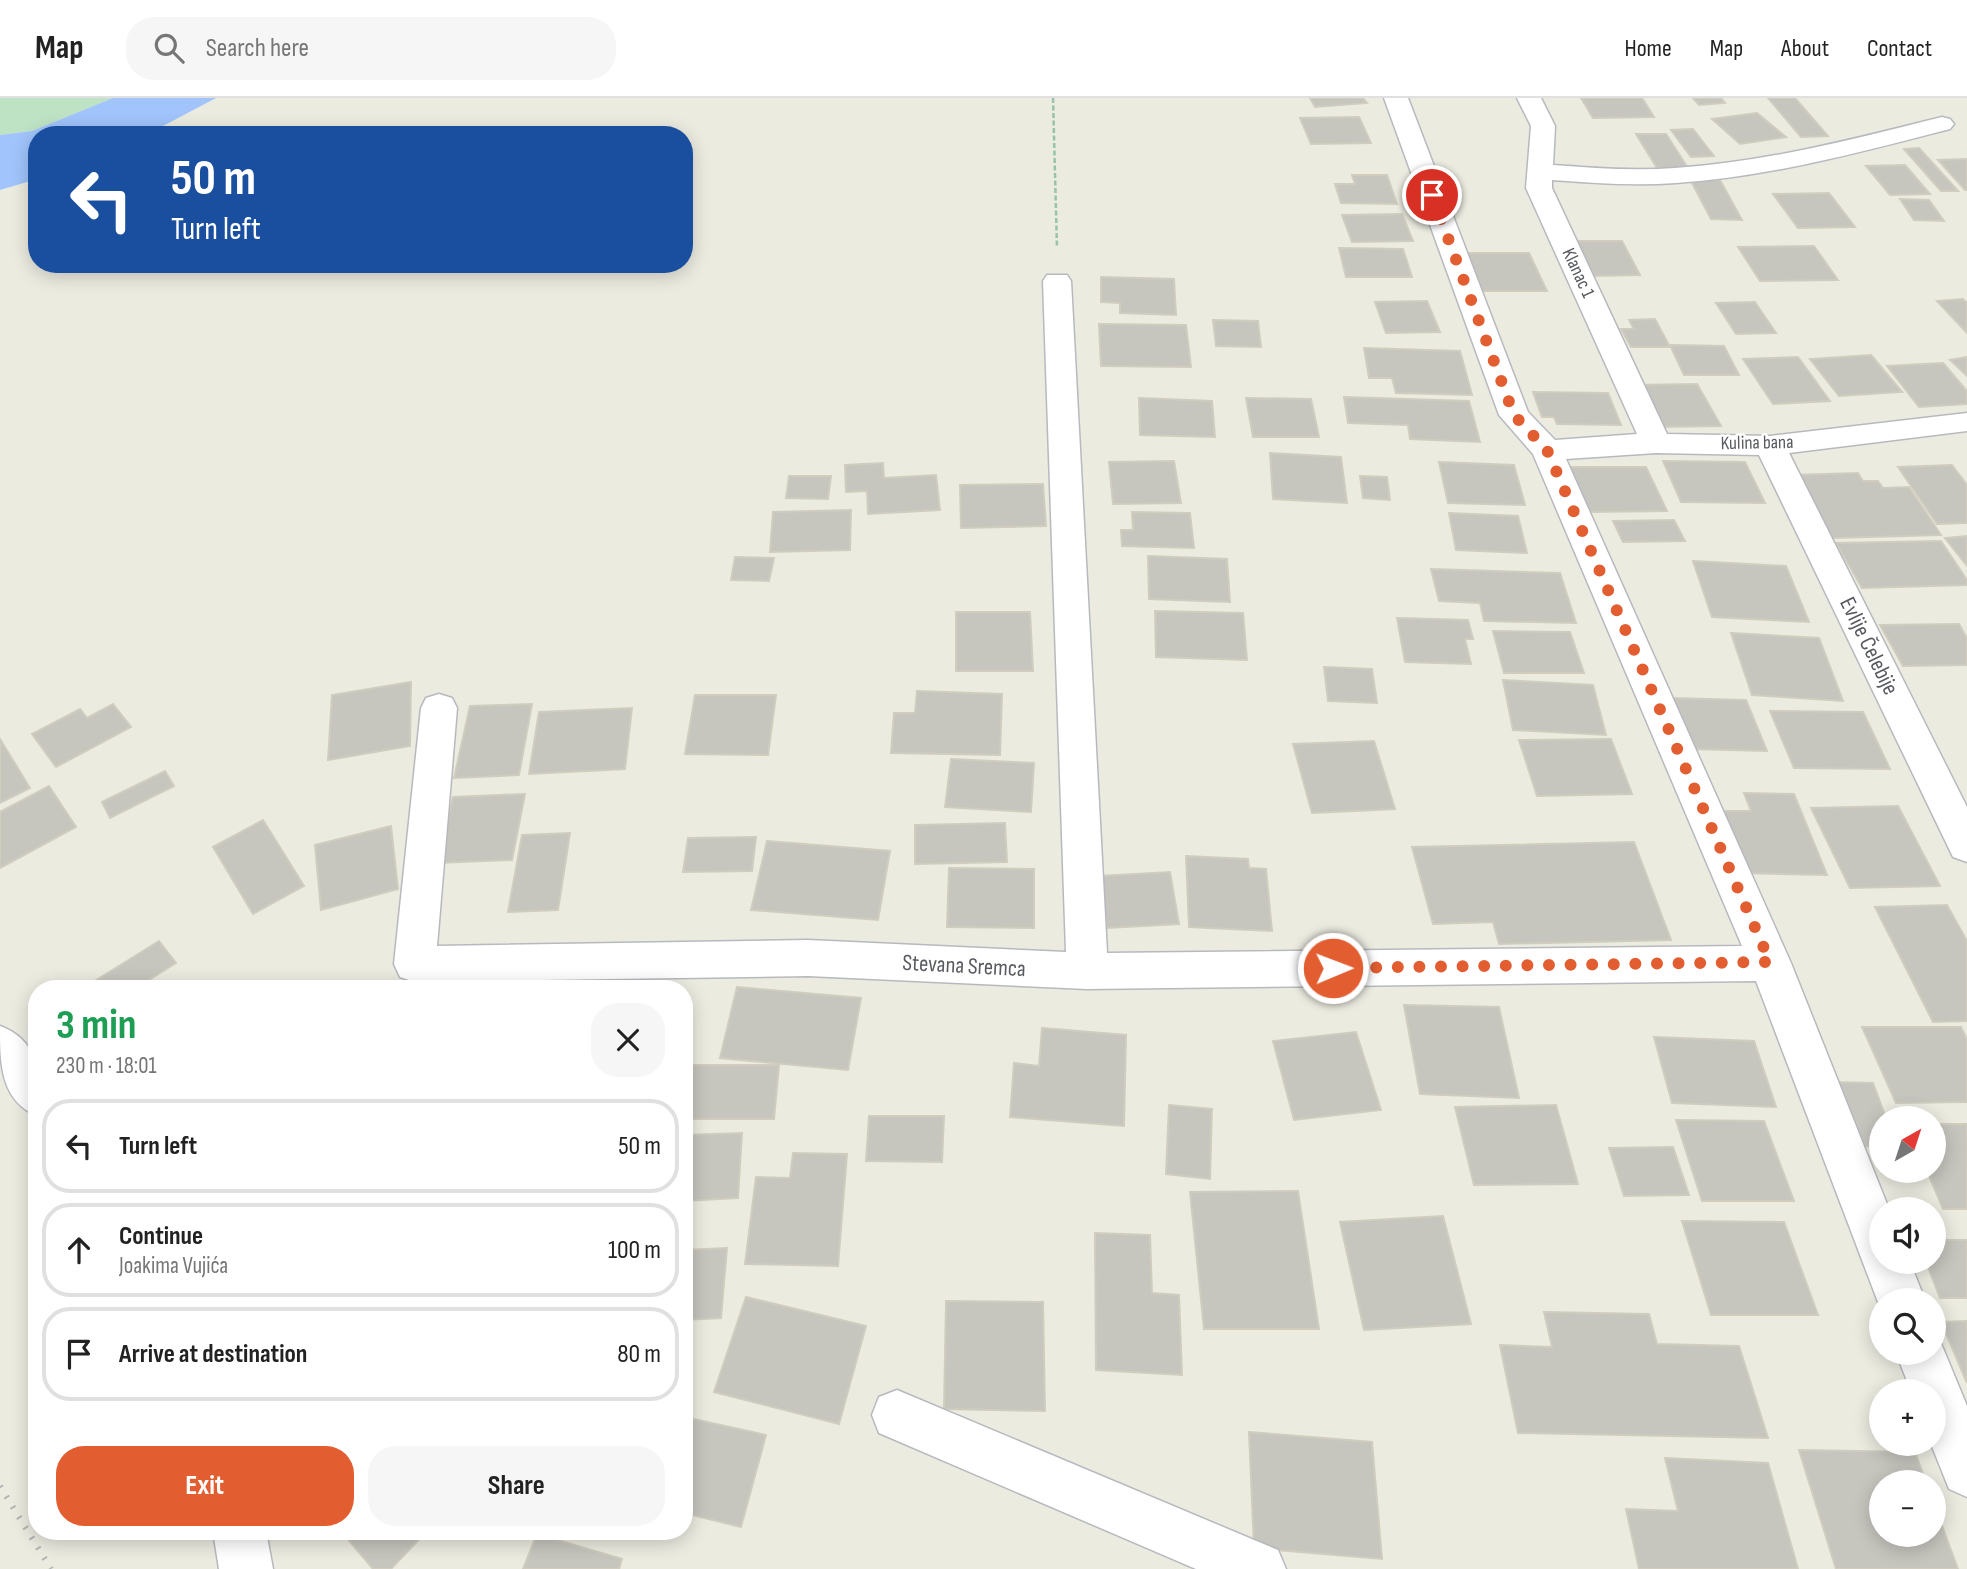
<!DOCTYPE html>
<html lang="en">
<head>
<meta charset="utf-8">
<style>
	:root { --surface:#fff; --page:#f6f6f6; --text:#222; --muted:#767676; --line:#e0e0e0; --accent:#e25d30 }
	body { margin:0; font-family:"Sofia Sans Condensed",sans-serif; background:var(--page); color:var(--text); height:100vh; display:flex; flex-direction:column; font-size:26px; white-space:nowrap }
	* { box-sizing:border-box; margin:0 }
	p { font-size:23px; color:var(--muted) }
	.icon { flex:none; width:38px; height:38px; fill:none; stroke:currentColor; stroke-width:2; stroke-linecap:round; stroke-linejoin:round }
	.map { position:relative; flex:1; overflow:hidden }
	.side { position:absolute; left:28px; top:882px; width:665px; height:560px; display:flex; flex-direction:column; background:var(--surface); border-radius:28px; box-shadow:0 4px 18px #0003 }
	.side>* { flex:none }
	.banner { position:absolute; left:28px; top:28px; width:665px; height:147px; border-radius:28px; box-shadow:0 4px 18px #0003; background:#1a4fa0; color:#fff; overflow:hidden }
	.needle { width:46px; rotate:39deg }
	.buttons { position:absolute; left:1869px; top:1008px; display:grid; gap:14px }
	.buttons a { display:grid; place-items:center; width:77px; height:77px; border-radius:50%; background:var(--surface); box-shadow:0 4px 18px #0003; font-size:35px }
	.pin { position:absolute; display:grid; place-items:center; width:60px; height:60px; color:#fff; margin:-30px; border:4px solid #fff; border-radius:50%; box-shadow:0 2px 7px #0007 }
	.me { position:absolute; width:77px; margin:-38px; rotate:89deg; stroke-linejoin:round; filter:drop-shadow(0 0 5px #0008) }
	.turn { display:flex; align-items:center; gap:24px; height:147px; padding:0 28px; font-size:32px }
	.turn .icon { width:91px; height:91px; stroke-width:2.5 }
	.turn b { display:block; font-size:49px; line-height:60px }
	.round { display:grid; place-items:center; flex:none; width:74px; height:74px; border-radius:28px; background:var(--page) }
	.head { display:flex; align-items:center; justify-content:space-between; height:119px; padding:0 28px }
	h1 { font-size:42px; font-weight:700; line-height:52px; color:#1e9e55 }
	.action { display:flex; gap:14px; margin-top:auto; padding:14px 28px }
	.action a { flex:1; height:80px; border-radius:28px; background:var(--accent); color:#fff; font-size:28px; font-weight:700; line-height:80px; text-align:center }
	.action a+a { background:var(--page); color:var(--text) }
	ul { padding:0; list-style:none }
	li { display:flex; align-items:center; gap:21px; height:94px; margin:0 14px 10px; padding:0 14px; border:4px solid var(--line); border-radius:28px }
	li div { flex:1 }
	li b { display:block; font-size:26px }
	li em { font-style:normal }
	header { display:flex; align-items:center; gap:42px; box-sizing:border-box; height:98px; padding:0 35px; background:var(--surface); border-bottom:2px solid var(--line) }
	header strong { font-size:33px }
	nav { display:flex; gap:38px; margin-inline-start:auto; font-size:24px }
	.search { width:490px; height:63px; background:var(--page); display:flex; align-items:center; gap:18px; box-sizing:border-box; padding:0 24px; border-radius:28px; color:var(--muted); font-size:26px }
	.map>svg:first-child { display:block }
	.green { fill:#bde3c4 }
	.water { fill:#a0c4fb }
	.building { fill:#c6c5be; stroke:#d0cdbf; stroke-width:2 }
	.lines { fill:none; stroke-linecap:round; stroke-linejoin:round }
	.minor-casing { stroke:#b8b9bf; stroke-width:3 }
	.path { stroke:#97c3ab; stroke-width:2.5; stroke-dasharray:5 2.5; stroke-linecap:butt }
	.minor { fill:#fff; fill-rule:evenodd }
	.rail { stroke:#b3b4b4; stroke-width:6; stroke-dasharray:2 10; stroke-linecap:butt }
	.route { stroke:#e25d30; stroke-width:12; stroke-dasharray:0 21.6 }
	.labels { text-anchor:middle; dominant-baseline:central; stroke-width:5; stroke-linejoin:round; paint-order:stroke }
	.far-street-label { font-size:19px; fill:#595b61; stroke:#fff }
	.street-label { font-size:23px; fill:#595b61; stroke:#fff }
</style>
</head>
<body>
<header>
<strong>Map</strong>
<div class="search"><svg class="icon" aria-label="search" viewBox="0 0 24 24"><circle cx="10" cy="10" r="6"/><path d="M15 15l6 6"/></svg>Search here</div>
<nav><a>Home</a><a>Map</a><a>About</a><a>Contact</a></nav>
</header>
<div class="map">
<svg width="1967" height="1471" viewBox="0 0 1967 1471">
	<rect width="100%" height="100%" fill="#ebebe0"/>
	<!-- green -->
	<path class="green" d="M0,0H113L32,33L0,37Z"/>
	<!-- water -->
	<path class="water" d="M113,0H216L146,37H37V81L0,92V37L32,33Z"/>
	<!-- building -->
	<g class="building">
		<path d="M1310,0H1363L1367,5L1315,9Z"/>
		<path d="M1581,0H1642L1654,19L1593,20Z"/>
		<path d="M1693,0H1721L1725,5L1699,7Z"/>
		<path d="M1768,0H1795L1828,38L1801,39Z"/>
		<path d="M1757,15L1786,39L1740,46L1712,21Z"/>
		<path d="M1359,19L1371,45L1311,46L1300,20Z"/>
		<path d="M1693,31L1714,58L1691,59L1671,32Z"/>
		<path d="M1636,36H1666L1688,70H1657Z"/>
		<path d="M1919,50L1958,93H1941L1904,51Z"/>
		<path d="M1967,61V92H1965L1938,62Z"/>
		<path d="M1905,67L1930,96L1890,97L1866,68Z"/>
		<path d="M1352,77H1387L1397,106L1341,105L1335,86H1355Z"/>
		<path d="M1690,81L1720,82L1742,122L1711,121Z"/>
		<path d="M1829,95L1855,129L1798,130L1773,96Z"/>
		<path d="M1900,101L1929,102L1944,123L1914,122Z"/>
		<path d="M1402,116L1413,143L1352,144L1342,117Z"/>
		<path d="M1576,143H1622L1640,177L1594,178Z"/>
		<path d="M1814,148L1838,182L1760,183L1738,149Z"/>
		<path d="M1339,150L1403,151L1412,179H1346Z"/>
		<path d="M1466,155H1529L1547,193H1482Z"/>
		<path d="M1101,179L1174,181L1176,217L1120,215V205L1101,204Z"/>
		<path d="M1963,201L1967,205V235L1937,203Z"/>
		<path d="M1427,203L1440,234L1386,235L1375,204Z"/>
		<path d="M1755,204L1776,235L1736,236L1716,205Z"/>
		<path d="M1655,221L1670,249H1631L1621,231H1634L1629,222Z"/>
		<path d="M1213,222L1258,223L1261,249L1216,248Z"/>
		<path d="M1099,226L1186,227L1191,269L1101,268Z"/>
		<path d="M1670,247L1724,248L1739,277H1684Z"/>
		<path d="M1364,250L1460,253L1472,297L1396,295L1392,280H1369Z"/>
		<path d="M1871,257L1902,294L1839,298L1810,261Z"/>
		<path d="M1798,259L1830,303L1773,306L1743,261Z"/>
		<path d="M1967,259V278L1950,262Z"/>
		<path d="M1943,265L1967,293V306L1919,309L1887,268Z"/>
		<path d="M1697,286L1721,328L1655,329L1634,287Z"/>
		<path d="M1533,294L1608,295L1621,327L1557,326L1554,319H1542Z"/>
		<path d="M1344,299L1469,303L1480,344L1410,341L1408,327L1348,325Z"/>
		<path d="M1139,300L1212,303L1215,339L1140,337Z"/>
		<path d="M1246,300L1311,301L1319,339H1253Z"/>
		<path d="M1270,355L1341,359L1347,405L1273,401Z"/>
		<path d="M1174,363L1181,405L1113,406L1109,364Z"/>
		<path d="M1663,363L1745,364L1765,405L1681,404Z"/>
		<path d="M1439,364L1514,367L1525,407L1448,405Z"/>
		<path d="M883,365L884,380L936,377L940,412L868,416L867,393L846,394L845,367Z"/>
		<path d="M1952,367L1967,387V425L1937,426L1898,369Z"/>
		<path d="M1569,369H1646L1667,413L1588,414Z"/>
		<path d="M1858,375L1863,383H1878L1883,390L1909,389L1941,437L1832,440L1795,377Z"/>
		<path d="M789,378H831L828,401L786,400Z"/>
		<path d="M1360,378L1387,379L1390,402L1363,400Z"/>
		<path d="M1043,386L1046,428L961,430L960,387Z"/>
		<path d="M851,412L850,452L770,454L773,414Z"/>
		<path d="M1132,414L1190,415L1194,450L1122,448L1121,432H1133Z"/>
		<path d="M1449,415L1518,418L1527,455L1456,452Z"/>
		<path d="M1674,422L1685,443L1623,444L1613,423Z"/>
		<path d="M1967,438V468L1945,440Z"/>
		<path d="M1941,443L1967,482V487L1862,490L1836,445Z"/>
		<path d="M1148,458L1227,461L1230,504L1149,501Z"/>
		<path d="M735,459L774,460L769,483L731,482Z"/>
		<path d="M1693,463L1786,468L1809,524L1712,519Z"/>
		<path d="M1431,471L1560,475L1576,525L1484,523L1480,505L1439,503Z"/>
		<path d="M1155,513L1243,515L1247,562L1156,559Z"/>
		<path d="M956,514H1030L1033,573H956Z"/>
		<path d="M1397,520L1468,522L1473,541H1465L1471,566L1405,564Z"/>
		<path d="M1959,526L1967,540V567L1903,568L1880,527Z"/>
		<path d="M1493,533L1570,534L1584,575H1504Z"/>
		<path d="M1731,535L1819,540L1843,603L1752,597Z"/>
		<path d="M1324,569L1372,571L1377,605L1328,603Z"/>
		<path d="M1503,582L1593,587L1606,637L1513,632Z"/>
		<path d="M411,584L410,648L328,662L332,597Z"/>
		<path d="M917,593L1002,596L1000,657L891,655L894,615H915Z"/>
		<path d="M695,597H776L768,657L685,656Z"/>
		<path d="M1670,600L1746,602L1767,653L1688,651Z"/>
		<path d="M113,606L131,629L56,669L32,636L80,611L87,620Z"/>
		<path d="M532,606L519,677L454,680L470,608Z"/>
		<path d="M632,610L625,671L529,676L539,614Z"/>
		<path d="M1770,613L1863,614L1890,671L1794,670Z"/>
		<path d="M0,641L30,690L0,705Z"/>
		<path d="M1611,641L1632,696L1537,698L1519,642Z"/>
		<path d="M1374,643L1395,711L1312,715L1293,646Z"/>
		<path d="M951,661L1034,665L1031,714L945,709Z"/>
		<path d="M165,673L174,688L110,720L102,704Z"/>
		<path d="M49,688L76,729L0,770V714Z"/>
		<path d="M1744,695L1794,696L1827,777L1739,775L1715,713H1751Z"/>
		<path d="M525,696L512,762L438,765L453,699Z"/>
		<path d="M1898,708L1940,788L1850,790L1811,710Z"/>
		<path d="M263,722L304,788L253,816L213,749Z"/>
		<path d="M1005,725L1007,764L915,766V727Z"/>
		<path d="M391,728L398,791L321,812L315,747Z"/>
		<path d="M570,735L558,812L508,814L522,737Z"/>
		<path d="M756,739L752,773L683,774L688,740Z"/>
		<path d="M767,743L890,753L878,822L751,812Z"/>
		<path d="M1634,744L1671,842L1499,846L1493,824L1433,826L1412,749Z"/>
		<path d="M1186,758L1248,761L1249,770L1266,771L1272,833L1189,829Z"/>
		<path d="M949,770L1034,771V830L947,829Z"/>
		<path d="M1170,774L1179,826L1107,830L1101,778Z"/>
		<path d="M1947,807L1967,843V923L1933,924L1875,809Z"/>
		<path d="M159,843L176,865L134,891H82Z"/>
		<path d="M737,889L861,900L848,972L720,960Z"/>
		<path d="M1404,907L1499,909L1519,1000L1420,996Z"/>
		<path d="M1862,929H1961L1967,941V1004L1896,1005Z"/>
		<path d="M1042,930L1126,937L1124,1028L1010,1019L1014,965L1039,968Z"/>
		<path d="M1356,934L1381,1012L1294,1022L1273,943Z"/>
		<path d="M1654,939L1754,943L1776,1009L1672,1005Z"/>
		<path d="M684,967H779L774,1021H684Z"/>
		<path d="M1833,984L1873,985L1886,1020H1881V1049L1857,1048Z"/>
		<path d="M1169,1007L1212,1011L1210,1081L1166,1076Z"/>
		<path d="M1556,1007L1578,1086L1474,1087L1455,1009Z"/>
		<path d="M869,1018H944L942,1064L866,1063Z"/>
		<path d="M1676,1022L1764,1023L1794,1103H1702Z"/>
		<path d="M1934,1026H1967V1111H1943L1927,1073H1934Z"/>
		<path d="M742,1035L738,1100L684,1103V1037Z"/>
		<path d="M1673,1049L1689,1097L1624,1098L1609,1050Z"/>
		<path d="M793,1055L847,1056L838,1168L745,1166L756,1079L790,1080Z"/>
		<path d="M1298,1093L1319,1231H1204L1190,1094Z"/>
		<path d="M1443,1118L1471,1226L1364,1232L1340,1124Z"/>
		<path d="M1682,1123L1784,1124L1818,1217H1711Z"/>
		<path d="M1095,1135L1150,1137L1152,1195L1179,1197L1182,1277L1096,1272Z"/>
		<path d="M1934,1142H1967V1200H1940L1926,1164H1934Z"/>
		<path d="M727,1150L721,1220L684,1222V1152Z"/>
		<path d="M746,1199L866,1228L839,1326L714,1294Z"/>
		<path d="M946,1203L1043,1204L1045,1313L944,1311Z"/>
		<path d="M1544,1214L1649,1216L1657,1246L1739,1248L1768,1340L1518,1335L1500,1247L1552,1249Z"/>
		<path d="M1967,1223V1285L1941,1224Z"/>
		<path d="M689,1320L766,1337L741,1429L684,1415V1336Z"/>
		<path d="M1249,1334L1372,1344L1382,1461L1254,1450Z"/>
		<path d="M1799,1352L1915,1354L1926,1384H1881V1437H1934V1406L1958,1471H1836Z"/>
		<path d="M1665,1360L1768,1365L1798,1471H1639L1626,1411L1678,1413Z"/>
		<path d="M341,1433H427L391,1471H373Z"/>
		<path d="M537,1436L622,1461L619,1471H523Z"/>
	</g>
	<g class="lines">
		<!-- minor casing -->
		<g class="minor-casing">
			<g id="minor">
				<path d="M1384,0H1408L1528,314L1555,342L1637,336L1526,90L1531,28L1517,0H1541L1555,28L1553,67C1594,70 1634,73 1675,70C1766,64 1854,41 1942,19L1950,21L1954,26L1950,31C1861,54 1769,79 1676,85C1635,88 1593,85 1552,82V90L1667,336L1770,338L1967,315V333L1789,355L1967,709V764L1953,759L1759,357L1656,355L1566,361L1791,865L1889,1111H1881V1164H1910L1925,1202H1881V1212L1756,883L1087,891L808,878L415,884L400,879L394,866L421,610L426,600L439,596L452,600L457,610L437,848L808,842L1066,854L1043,183L1047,177H1067L1071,183L1107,855L1742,848L1533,356L1499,317Z"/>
				<path d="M0,928C43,944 37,980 37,1018C0,1002 0,965 0,928Z"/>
				<path d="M1934,1236L1938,1238L1967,1308V1399L1949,1391L1931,1346H1934V1293H1911L1896,1255H1934Z"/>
				<path d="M897,1292L1278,1452L1286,1471H1196L879,1335L872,1317L879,1299Z"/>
				<path d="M213,1433H266L273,1471H219Z"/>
			</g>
		</g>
		<!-- path -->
		<path class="path" d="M1053,0L1057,150"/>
		<!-- minor -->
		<use href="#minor" class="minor"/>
		<!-- rail -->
		<path class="rail" d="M0,1388L51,1471"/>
	</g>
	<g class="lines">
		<!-- route -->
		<path class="route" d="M1333,870L1770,864L1547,352L1514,317L1432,97"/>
	</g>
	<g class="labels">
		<!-- far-street labels -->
		<g class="far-street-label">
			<text transform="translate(1578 175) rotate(65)">Klanac 1</text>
			<text transform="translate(1757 345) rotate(-1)">Kulina bana</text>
		</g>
		<!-- street labels -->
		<g class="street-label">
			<text transform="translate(1869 548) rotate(64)">Evlije Čelebije</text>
			<text transform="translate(964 868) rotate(3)">Stevana Sremca</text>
		</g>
	</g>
</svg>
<div class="buttons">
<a><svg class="needle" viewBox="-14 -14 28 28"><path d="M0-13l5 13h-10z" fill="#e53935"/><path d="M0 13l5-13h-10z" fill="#767676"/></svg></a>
<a><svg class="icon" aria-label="sound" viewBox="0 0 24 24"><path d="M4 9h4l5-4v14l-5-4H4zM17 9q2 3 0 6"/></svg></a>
<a><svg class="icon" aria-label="search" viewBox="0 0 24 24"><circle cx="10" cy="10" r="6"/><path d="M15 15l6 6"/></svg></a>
<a>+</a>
<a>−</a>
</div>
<div class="pin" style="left:1432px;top:97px;background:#d93025"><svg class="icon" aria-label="arrive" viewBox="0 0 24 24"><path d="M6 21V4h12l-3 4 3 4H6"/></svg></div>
<svg class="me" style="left:1333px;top:870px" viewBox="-20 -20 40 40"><circle r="17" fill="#e25d30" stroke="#fff" stroke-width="3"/><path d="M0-11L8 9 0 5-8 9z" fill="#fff"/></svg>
<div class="banner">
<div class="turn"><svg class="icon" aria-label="left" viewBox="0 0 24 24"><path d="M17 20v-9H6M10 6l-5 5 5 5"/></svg><div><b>50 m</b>Turn left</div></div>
</div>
<section class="side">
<div class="head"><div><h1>3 min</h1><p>230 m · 18:01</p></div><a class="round"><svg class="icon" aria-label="close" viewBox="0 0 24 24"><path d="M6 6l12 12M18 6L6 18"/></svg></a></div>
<ul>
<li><svg class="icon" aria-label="left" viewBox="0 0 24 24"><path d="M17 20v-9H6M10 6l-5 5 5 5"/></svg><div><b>Turn left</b></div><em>50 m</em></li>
<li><svg class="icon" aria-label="ahead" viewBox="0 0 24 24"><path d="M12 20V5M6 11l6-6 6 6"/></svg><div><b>Continue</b><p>Joakima Vujića</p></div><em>100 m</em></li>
<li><svg class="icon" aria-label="arrive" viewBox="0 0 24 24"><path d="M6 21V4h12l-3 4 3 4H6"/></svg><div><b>Arrive at destination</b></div><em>80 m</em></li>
</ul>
<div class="action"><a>Exit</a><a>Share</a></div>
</section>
</div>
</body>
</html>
